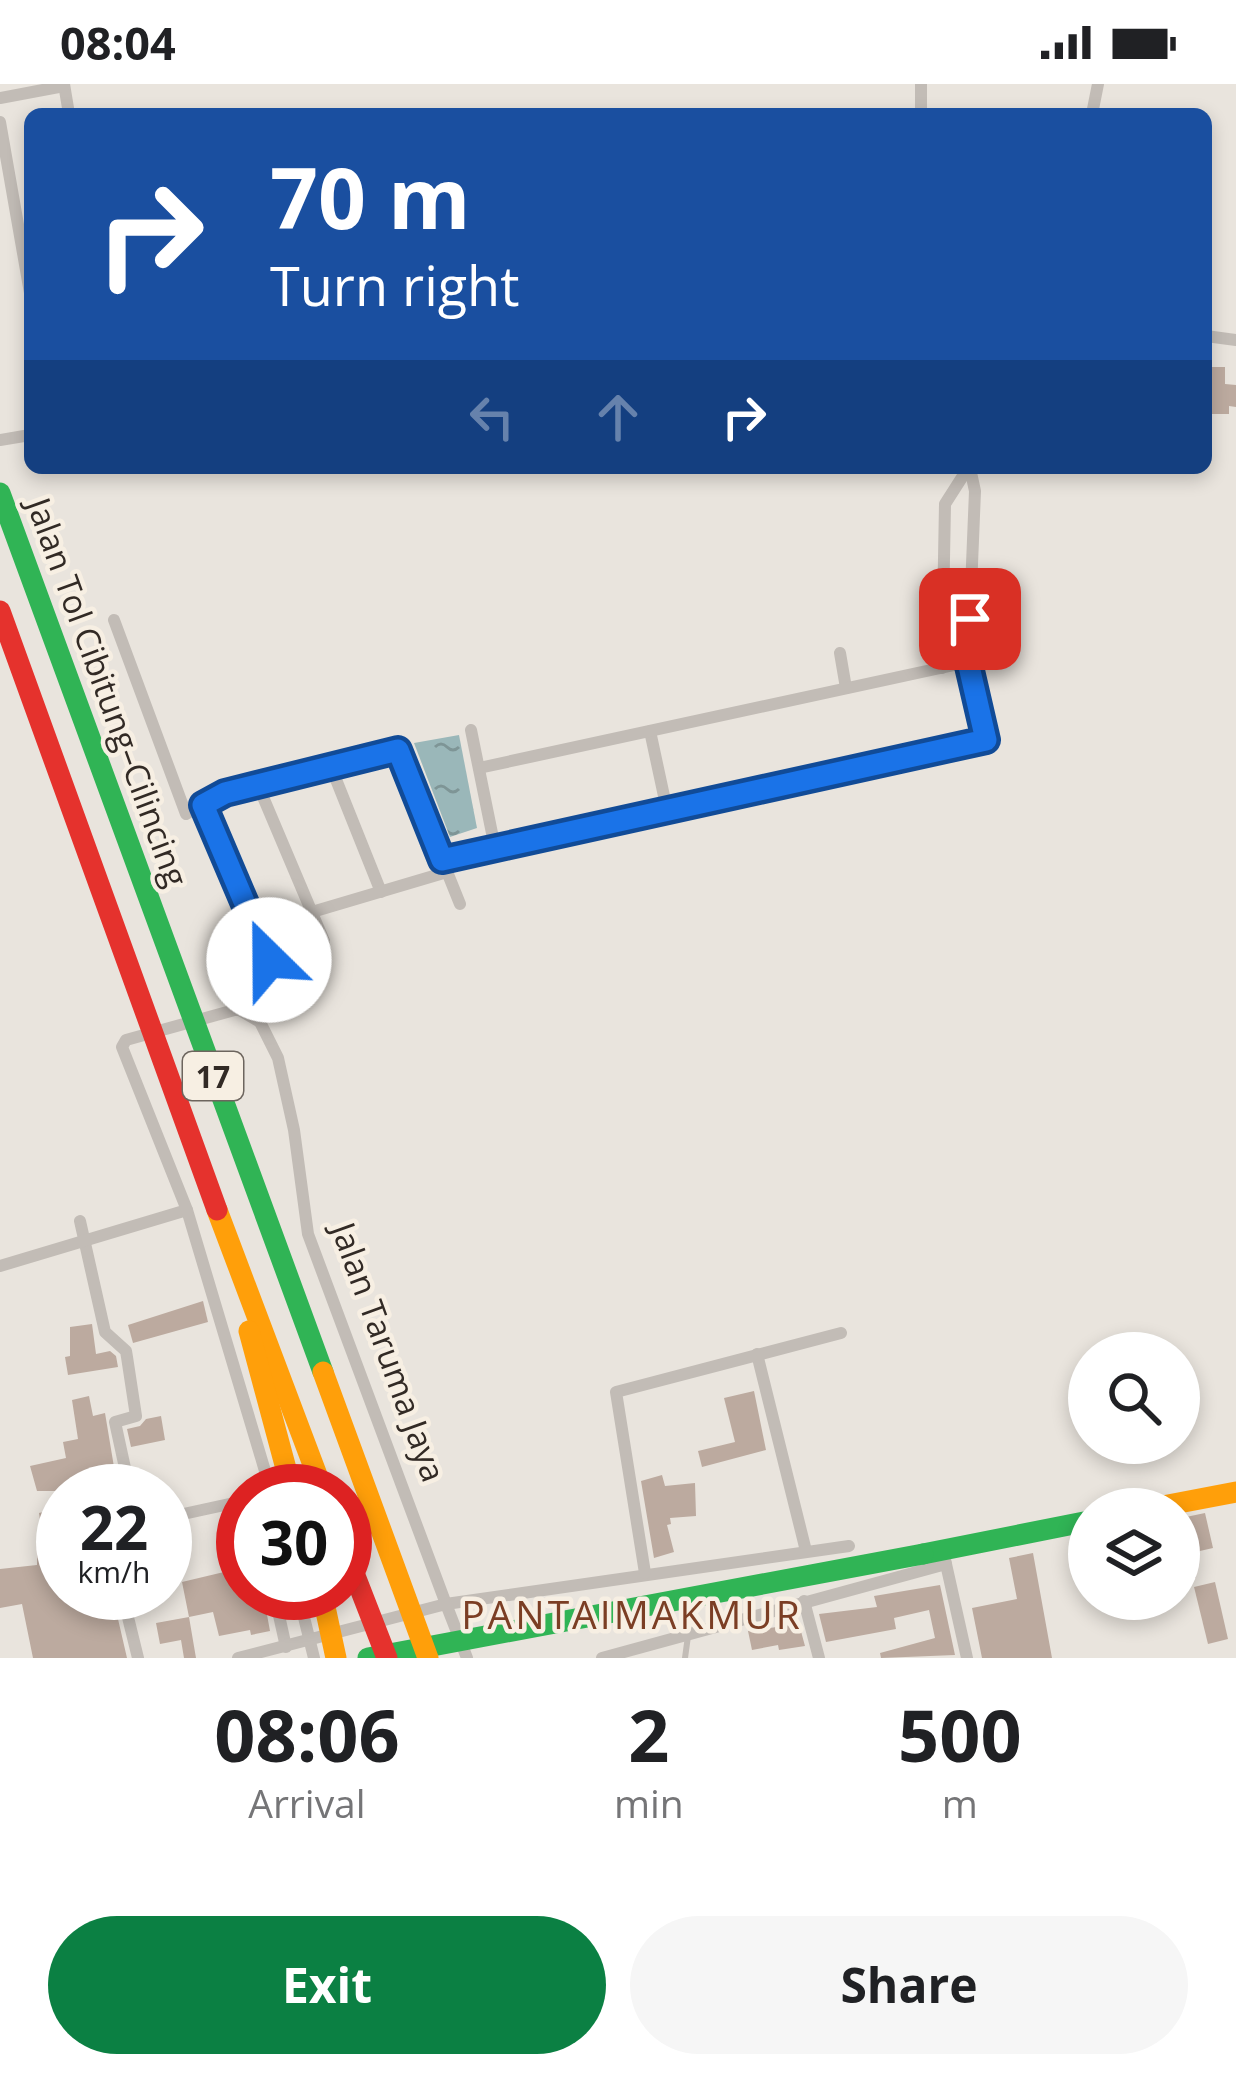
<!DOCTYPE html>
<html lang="en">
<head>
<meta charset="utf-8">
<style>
	:root { --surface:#fff; --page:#f6f6f6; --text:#202124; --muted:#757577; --accent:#0b8043 }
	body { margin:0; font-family:"Open Sans",sans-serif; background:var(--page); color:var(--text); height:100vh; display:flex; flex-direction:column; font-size:45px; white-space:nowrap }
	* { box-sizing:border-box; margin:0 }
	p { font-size:39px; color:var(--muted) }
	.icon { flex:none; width:66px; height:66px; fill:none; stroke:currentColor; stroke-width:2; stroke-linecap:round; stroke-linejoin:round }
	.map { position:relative; height:1574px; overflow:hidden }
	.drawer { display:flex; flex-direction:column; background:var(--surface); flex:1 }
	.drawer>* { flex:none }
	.hud { position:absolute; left:24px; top:24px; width:1188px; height:366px; border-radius:18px; box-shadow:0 6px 18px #0003; background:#1a4fa0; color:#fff; overflow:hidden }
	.fabs { position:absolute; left:1068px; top:1248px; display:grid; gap:24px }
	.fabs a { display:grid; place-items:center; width:132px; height:132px; border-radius:50%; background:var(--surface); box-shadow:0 6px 18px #0003; font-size:60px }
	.speed { position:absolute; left:36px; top:1380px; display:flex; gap:24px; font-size:60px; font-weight:700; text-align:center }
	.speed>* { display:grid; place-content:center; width:156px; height:156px; border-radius:50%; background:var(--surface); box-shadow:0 6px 18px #0003; line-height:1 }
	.speed small { font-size:30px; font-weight:400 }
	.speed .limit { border:18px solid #d22; background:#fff; color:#111 }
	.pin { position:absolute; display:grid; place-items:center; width:102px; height:102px; color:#fff; margin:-51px; border-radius:24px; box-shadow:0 6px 18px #0006 }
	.me { position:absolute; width:132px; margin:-66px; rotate:337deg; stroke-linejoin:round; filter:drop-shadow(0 0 9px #0008) }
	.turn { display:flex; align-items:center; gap:42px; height:252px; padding:0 48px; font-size:54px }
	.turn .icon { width:156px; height:156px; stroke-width:2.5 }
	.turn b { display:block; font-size:84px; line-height:102px }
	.lanes { display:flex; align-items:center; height:114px; padding:0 48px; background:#0003; justify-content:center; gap:60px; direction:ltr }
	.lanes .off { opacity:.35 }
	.eta { display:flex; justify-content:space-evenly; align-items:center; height:204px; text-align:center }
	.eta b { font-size:72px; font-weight:700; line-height:84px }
	.primary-button { display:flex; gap:24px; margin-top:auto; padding:24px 48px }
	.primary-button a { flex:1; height:138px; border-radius:72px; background:var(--accent); color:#fff; font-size:48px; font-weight:700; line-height:138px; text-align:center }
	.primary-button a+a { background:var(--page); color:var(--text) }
	.status { display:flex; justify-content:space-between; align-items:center; height:84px; padding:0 60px; background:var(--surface); direction:ltr }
	.status svg { height:33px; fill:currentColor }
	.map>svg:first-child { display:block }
	.water { fill:url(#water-ripples) }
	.building { fill:#bcaa9f }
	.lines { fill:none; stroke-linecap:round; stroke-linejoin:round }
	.lane { stroke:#c2bcb6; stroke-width:6 }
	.street { stroke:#c2bcb6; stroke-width:12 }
	.fast { stroke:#30b455; stroke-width:21 }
	.slow { stroke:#ff9f0a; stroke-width:21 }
	.fast-bridge { stroke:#30b455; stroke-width:21 }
	.slow-bridge { stroke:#ff9f0a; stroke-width:21 }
	.jam-bridge { stroke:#e5322d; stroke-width:21 }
	.route-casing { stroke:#114b97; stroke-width:30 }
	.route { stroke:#1a73e8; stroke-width:21 }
	.labels { text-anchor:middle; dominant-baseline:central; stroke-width:9; stroke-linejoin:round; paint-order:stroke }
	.shield { fill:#f7efe3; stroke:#6d655e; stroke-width:3 }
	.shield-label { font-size:30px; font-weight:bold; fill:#322a25 }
	.street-label { font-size:33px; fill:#322a25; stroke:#f7efe3 }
	.quarter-label { font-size:39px; letter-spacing:3px; fill:#7b3e24; stroke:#f7efe3 }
</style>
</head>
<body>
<div class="status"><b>08:04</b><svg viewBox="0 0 49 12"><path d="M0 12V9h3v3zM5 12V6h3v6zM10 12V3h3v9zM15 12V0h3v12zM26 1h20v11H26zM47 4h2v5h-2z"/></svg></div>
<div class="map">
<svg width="1236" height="1574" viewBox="0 0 1236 1574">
	<defs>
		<pattern id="water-ripples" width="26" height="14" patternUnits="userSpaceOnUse" patternTransform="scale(3)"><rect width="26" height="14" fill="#9ab7b9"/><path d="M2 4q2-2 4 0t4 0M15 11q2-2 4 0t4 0" fill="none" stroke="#7e9596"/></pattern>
	</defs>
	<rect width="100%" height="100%" fill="#e9e4dd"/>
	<!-- water -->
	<path class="water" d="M459,651L477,744L450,753L414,659Z"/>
	<!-- building -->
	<g class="building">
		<path d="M1206,283H1225V300L1236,301V323L1229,322V330H1206Z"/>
		<path d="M203,1217L208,1238L133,1259L128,1241Z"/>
		<path d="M92,1240L96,1270L110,1267L116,1272L118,1283L68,1291L65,1273L70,1272V1243Z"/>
		<path d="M754,1307L766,1366L702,1383L698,1367L735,1358L724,1314Z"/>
		<path d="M89,1312L93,1332L105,1329L118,1407H37L30,1382L66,1374L63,1358L78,1355L72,1316Z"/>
		<path d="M161,1332L165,1356L131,1363L127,1345L140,1342L146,1335Z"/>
		<path d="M662,1391L665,1402L695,1399L696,1432L670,1434L671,1440L667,1441L674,1468L654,1474L641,1397Z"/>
		<path d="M63,1423V1460L44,1464L39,1429Z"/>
		<path d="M1205,1429L1213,1464L1191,1469L1196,1494L1183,1497L1179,1440H1187L1186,1433Z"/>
		<path d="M243,1452V1509H263L270,1547L251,1551L250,1546L219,1552L213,1528L189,1533L182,1498L224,1488L216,1458Z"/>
		<path d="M1033,1469L1052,1574H982L972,1524L1017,1515L1009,1474Z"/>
		<path d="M37,1470H51L52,1490L63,1488V1512L112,1509L127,1574H33L22,1520L0,1524V1485L37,1481Z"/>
		<path d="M1215,1498L1228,1555L1208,1560L1194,1503Z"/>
		<path d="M940,1501L955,1571L881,1574L880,1569L935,1554L929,1526L894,1534L896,1545L826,1558L819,1530L877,1523L874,1512Z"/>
		<path d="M189,1533L196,1574H184L181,1556L160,1560L156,1539Z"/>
		<path d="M799,1540L805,1562L779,1566L778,1561L752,1566L748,1547Z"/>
	</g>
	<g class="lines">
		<!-- lane -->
		<path class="lane" d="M685,1574L688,1552"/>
		<!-- street -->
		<g class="street">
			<path d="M64,0L69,30"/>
			<path d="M0,14L64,2"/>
			<path d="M921,30V0"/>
			<path d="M1092,30L1098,0"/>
			<path d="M0,38L30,209"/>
			<path d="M1206,252L1236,256"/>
			<path d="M0,356L30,351"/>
			<path d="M114,536L186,730L225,709L398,666L460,820"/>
			<path d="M840,569L846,604"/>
			<path d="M942,584L945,420L968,384"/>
			<path d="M471,646L495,764"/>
			<path d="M650,647L667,726"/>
			<path d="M331,683L381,808"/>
			<path d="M479,684L968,578"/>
			<path d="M258,701L324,857"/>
			<path d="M203,721L269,876"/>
			<path d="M442,776L986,656L968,578L975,407L970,384"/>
			<path d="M312,828L447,788"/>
			<path d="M80,1137L105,1248L126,1267L127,1273L136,1332L115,1338L130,1407"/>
			<path d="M0,1182L187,1126"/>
			<path d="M757,1270L806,1467"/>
			<path d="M271,1407L187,1126L122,963L126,956L238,925L260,938L278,974L294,1046L308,1150L446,1520L849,1462"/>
			<path d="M165,1434L243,1417"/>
			<path d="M946,1480L967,1574"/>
			<path d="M645,1489L616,1308L841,1249"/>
			<path d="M122,1509L138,1574"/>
			<path d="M274,1509L286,1563"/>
			<path d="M298,1509L314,1574"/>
			<path d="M804,1517L819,1574"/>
			<path d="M238,1574L446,1520L467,1574"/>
			<path d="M602,1574L946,1480L943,1466"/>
		</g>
		<!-- fast -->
		<path class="fast" d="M923,1470L1089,1437"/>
		<!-- slow -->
		<g class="slow">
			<path d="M217,1126L323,1407"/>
			<path d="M249,1247L292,1407"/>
			<path d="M1147,1425L1236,1408"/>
		</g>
		<!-- fast-bridge -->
		<g class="fast-bridge">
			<path d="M0,409L323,1288"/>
			<path d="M368,1574L923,1470"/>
		</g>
		<!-- slow-bridge -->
		<g class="slow-bridge">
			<path d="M323,1288L428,1574"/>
			<path d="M322,1509L336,1574"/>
		</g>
		<!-- jam-bridge -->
		<g class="jam-bridge">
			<path d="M0,527L217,1126"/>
			<path d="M345,1466L387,1574"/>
		</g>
	</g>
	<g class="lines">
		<!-- route casing -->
		<g class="route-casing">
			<path id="route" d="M269,876L203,721L225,709L398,666L442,776L986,656L968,578L970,535"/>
		</g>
		<!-- route -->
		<use href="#route" class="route"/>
	</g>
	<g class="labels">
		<!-- shield labels -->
		<rect class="shield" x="183" y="968" width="60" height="48" rx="9"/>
		<g class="shield-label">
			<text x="213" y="992">17</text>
		</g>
		<!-- street labels -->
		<g class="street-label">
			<text transform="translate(108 608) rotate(70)">Jalan Tol Cibitung–Cilincing</text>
			<text transform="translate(389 1268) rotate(70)">Jalan Taruma Jaya</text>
		</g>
		<!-- quarter labels -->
		<g class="quarter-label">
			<text x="632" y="1529">PANTAIMAKMUR</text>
		</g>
	</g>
</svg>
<div class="fabs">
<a><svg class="icon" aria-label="search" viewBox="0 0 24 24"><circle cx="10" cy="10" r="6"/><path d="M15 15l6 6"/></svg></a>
<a><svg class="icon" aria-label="layers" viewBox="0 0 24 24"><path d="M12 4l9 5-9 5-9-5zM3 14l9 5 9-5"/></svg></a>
</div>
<div class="speed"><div>22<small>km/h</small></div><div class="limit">30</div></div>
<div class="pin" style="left:970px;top:535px;background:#d93025"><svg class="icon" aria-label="arrive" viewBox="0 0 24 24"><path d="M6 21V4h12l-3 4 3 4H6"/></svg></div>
<svg class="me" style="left:269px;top:876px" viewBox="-20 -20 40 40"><circle r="19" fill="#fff"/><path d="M0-13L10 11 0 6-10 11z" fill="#1a73e8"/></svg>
<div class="hud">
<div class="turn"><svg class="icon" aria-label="right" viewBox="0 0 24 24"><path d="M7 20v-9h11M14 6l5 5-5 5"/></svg><div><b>70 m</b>Turn right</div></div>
<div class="lanes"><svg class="icon off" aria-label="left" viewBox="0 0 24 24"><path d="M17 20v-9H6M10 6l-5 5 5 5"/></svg><svg class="icon off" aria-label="ahead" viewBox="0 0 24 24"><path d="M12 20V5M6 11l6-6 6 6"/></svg><svg class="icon" aria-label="right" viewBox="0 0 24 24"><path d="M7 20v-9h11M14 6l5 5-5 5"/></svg></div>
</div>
</div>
<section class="drawer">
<div class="eta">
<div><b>08:06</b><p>Arrival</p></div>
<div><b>2</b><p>min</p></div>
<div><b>500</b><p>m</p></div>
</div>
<div class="primary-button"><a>Exit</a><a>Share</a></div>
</section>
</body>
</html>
